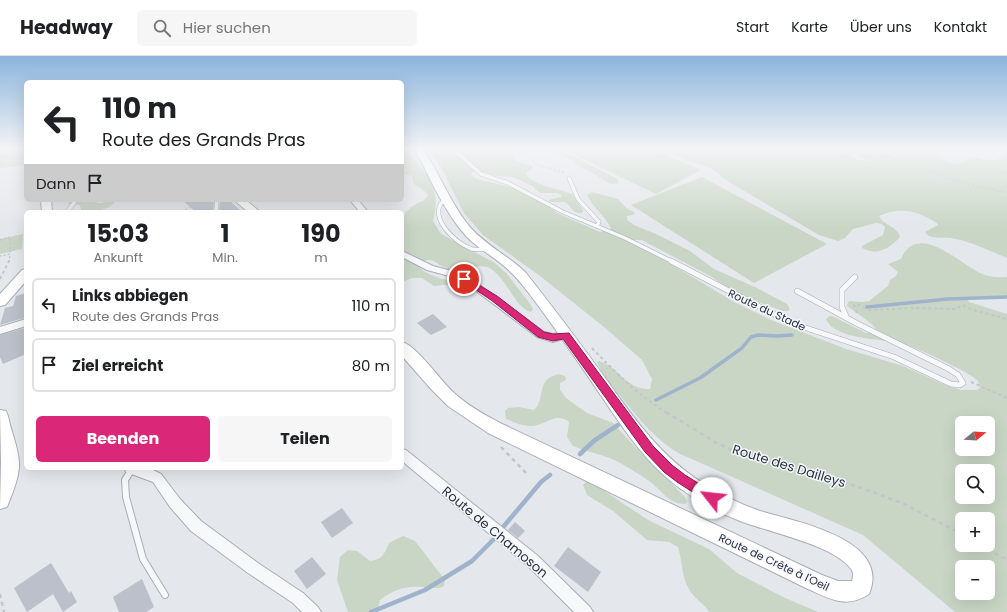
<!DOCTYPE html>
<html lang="de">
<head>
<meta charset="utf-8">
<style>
	:root { --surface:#fff; --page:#f6f6f6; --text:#202124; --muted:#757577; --line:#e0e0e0; --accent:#db2777 }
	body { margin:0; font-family:Poppins,sans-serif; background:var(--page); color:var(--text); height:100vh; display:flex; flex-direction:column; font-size:15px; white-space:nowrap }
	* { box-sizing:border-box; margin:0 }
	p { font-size:13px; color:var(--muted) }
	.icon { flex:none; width:22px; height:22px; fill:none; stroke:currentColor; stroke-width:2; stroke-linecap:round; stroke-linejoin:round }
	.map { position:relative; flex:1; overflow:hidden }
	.drawer { position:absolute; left:24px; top:154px; width:380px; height:260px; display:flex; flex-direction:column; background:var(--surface); border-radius:6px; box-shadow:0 4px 16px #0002 }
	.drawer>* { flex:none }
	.guide { position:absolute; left:24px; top:24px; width:380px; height:122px; border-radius:6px; box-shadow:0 4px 16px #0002; background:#fff; color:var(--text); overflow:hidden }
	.needle { width:26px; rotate:72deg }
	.fabs { position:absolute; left:955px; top:360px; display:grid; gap:8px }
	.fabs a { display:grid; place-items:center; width:40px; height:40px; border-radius:6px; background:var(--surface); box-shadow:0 4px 16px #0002; font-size:20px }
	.pin { position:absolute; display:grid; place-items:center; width:34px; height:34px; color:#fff; margin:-17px; border:2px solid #fff; border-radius:50%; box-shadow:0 1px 4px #0007 }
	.me { position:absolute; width:44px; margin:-22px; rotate:299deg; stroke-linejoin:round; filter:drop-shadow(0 0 3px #0008) }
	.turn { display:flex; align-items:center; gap:14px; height:84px; padding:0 12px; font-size:18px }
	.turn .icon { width:52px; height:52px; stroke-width:2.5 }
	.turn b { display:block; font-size:28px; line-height:34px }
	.then { display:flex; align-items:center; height:38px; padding:0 12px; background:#0003; gap:8px; font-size:15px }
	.eta { display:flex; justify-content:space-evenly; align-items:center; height:68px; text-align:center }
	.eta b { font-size:24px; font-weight:700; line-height:28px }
	.button { display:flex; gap:8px; margin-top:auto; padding:8px 12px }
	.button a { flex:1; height:46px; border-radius:6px; background:var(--accent); color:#fff; font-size:16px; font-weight:700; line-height:46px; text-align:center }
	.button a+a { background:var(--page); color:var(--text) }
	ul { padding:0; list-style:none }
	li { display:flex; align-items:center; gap:12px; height:54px; margin:0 8px 6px; padding:0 4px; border:2px solid var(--line); border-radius:6px }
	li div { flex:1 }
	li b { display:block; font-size:15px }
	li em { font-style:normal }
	header { display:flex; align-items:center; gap:24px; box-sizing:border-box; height:56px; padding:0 20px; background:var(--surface); border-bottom:1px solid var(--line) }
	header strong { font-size:19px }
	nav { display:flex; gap:22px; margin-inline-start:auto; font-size:14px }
	.search { width:280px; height:36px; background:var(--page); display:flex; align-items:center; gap:10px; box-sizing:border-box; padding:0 14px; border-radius:6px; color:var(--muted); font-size:15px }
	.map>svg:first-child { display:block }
	.green { fill:#c9d6c5; fill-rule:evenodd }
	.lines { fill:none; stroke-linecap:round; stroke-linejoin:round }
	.stream-far1 { stroke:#9fb4cc; stroke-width:3.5 }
	.stream { stroke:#9fb4cc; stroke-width:4.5 }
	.building { fill:#bbc0ca }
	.lane-far2-casing { stroke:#a9aeb7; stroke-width:4.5 }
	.lane-far1-casing { stroke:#a9aeb7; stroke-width:6 }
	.lane-casing { stroke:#a9aeb7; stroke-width:8 }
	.street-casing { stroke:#a9aeb7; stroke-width:2 }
	.secondary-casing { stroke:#a9aeb7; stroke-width:2 }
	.path-far2 { stroke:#c2c5cb; stroke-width:1.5; stroke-dasharray:2 2; stroke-linecap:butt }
	.path-far1 { stroke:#c2c5cb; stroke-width:2; stroke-dasharray:3 3; stroke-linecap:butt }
	.path { stroke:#c2c5cb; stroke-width:2.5; stroke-dasharray:4 4; stroke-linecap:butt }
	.lane-far2 { stroke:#f7f8fa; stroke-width:3.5 }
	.lane-far1 { stroke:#f7f8fa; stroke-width:5 }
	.lane { stroke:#f7f8fa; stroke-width:6 }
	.street { fill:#f7f8fa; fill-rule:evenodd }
	.secondary { fill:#fff; fill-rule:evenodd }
	.route { fill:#db2777; stroke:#8e194d }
	.labels { text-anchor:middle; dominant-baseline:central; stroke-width:3; stroke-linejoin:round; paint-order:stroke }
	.street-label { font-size:11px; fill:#2b3445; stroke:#f4f6f9 }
	.near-street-label { font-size:13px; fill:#2b3445; stroke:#f4f6f9 }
</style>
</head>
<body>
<header>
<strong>Headway</strong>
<div class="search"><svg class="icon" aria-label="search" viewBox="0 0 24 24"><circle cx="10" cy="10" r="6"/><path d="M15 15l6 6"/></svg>Hier suchen</div>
<nav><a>Start</a><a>Karte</a><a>Über uns</a><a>Kontakt</a></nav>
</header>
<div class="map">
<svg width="1007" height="556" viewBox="0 0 1007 556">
	<rect width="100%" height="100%" fill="#e4e7ec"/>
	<!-- green -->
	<g class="green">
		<path d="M11,93H26V109L0,112V99Z"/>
		<path d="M402,93H405C427,118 442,129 433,165L441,178L495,207L506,217L531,249L533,254L530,256C526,254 523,252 520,249C511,239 501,216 487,211C474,207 462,219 448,213C434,208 433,198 418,209C420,216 439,222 446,224C450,225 455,224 459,224L460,226L455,228L434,230L422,222H412L402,226V199L405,197L402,193C402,172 396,160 416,148C421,146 426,144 428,139L426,136L414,128L412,120L402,118Z"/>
		<path d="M431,93H447L453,96H459L461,93H473L478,97L506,93H535L532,96L515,99L513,101C517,107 525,108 532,109L533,112L526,117C529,128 561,134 572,138L583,154V156C573,160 572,150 565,146H550L548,144L561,141V139L557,137H540L532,130L513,121L496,120L484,116H473L471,118L474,121L477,123L514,132L546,148L557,157L600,176L610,174L611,172C605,159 593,152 587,139L592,136L618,143L626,152L634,156L635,158L627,160V164L634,169L658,179L690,195L714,213L757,232L787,248L790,253L788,255H783L755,245L725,231L712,221L642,184H631L734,246L771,264L846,293L903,310L945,329L961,334H977L980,332L978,325C970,316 917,292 904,288C884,282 835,285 826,263L830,260L834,261L866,277H870L876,273L872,268L847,250L849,245L862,246L869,245L888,230L890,224L896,220L898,216L888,208L901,203C917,165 958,206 980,217C988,221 998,222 1007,221V241H972L967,243L969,246L1007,258V556H955L863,479L678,397C654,382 639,363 622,342C612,331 603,320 597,306L598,305C618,309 625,334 650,333L652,323L642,304L604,271L540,220L483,179L464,157L441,111L433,101ZM962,367H988V393H962ZM962,415H988V441H962ZM962,463H988V489H962ZM962,511H988V537H962Z"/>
		<path d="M546,93H559L616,122L619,127L611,128L605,125L591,116L576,109L571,103L555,98Z"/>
		<path d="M563,93H651L701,114L656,138Z"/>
		<path d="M660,93H834L859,104L867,105V104L845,93H874L896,101L897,100L887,93H903L915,96L927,93C939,97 946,111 962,107C965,106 967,103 969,101C981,102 997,110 1004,97L1002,93H1007V202C990,195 970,185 951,182C943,181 929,184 925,176L938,169L937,167C918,155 900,150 879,160C883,169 898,171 900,181C889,193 877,200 862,192V190L883,179L885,171L882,168L876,167L853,173L845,182L838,185L819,179L724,123L711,112L686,104Z"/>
		<path d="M702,121L827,188L754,227L631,149Z"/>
		<path d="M69,144H97V147C103,148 109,144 115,144V146C108,154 94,156 84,156L81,154V152L79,149L68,148Z"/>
		<path d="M23,178L22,193L0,198V183Z"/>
		<path d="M559,318L565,320L566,324L560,327V334L566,342L587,357L613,367L640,396L685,441L687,446L685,448C668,448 662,434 649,425C637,417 625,409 612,403C599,398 585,395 573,390L567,381L569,366C554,355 545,371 530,370C522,370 513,366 506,363L505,355L508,352L519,351L534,354C547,342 534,324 559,318Z"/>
		<path d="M586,426L594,428L648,464L709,493L737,517L783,541L818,556H709C704,547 694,543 689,533C682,522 682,504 678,491L669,486L647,484L613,455L587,439L583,429Z"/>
		<path d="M403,480L415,485L445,524L444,530C436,534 431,531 422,531C405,530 393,534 380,544L377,556H348L337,524L340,501L348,494L357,495L370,505C382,504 385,497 389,487Z"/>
	</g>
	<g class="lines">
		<!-- stream-far1 -->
		<g class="stream-far1">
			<path d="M867,251L948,243L1007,241"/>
			<path d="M656,344L700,322L742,292L751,281L758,279L777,280L792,279"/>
		</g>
		<!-- stream -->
		<g class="stream">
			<path d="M580,398L595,384L618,369"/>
			<path d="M504,470L541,426L550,419"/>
			<path d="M371,556L425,534L472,505L496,481"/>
		</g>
	</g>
	<!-- building -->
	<g class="building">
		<path d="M182,144H214L213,156H196Z"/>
		<path d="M220,144H229L242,156H219Z"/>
		<path d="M26,237V256L24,262L0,269L5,252L13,250L16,240Z"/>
		<path d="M433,258L447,271L431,279L417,267Z"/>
		<path d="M25,272L26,298L3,308L0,301V279Z"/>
		<path d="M342,452L353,467L332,482L321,466Z"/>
		<path d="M515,466L525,475L518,482L508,474Z"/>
		<path d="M568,491L601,516L588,536L554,510Z"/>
		<path d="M312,501L326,518L307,533L294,515Z"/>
		<path d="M51,507L69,537L71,535L77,546L63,556L53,538L27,556L14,532Z"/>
		<path d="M142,523L154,551L146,556H119L113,541Z"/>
	</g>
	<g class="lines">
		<!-- lane-far2 casing -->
		<g class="lane-far2-casing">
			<g id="lane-far2">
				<path d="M453,93L481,118L508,127L563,156L625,182L673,206"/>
				<path d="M569,122L578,143L599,166L597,170"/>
				<path d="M448,144L441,147C431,165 456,187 472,193C477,194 483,194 488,193"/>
				<path d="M67,156L76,144"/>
				<path d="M216,156L217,144"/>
			</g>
		</g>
		<!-- lane-far1 casing -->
		<g class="lane-far1-casing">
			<g id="lane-far1">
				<path d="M671,205L791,267L894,301L951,328L960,329L963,327L958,319L949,313L856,267L797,235"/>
				<path d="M846,260L842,251V234L855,221"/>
			</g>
		</g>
		<!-- lane casing -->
		<g class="lane-casing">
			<path id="lane" d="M132,413L125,424L126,441L143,503L165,539"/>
		</g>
		<!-- street casing -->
		<g class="street-casing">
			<g id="street">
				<path d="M350,144H358L368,156H360Z"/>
				<path d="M402,195L433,210L459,217L477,227L544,276L553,278L566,276L571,279L570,281L553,286L537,281L471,231L453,221L427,214L402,201Z"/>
				<path d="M26,263V270L0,278V271Z"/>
				<path d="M402,393L406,394L538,500L590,551L593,556H574L528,510L402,405Z"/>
				<path d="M124,412H149L161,418L180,443L201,465L258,507L303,537L318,551L321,556H302L293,547L248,517L191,475L170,451L153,426L126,416Z"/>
			</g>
		</g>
		<!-- secondary casing -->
		<g class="secondary-casing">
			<g id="secondary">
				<path d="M415,93H423C440,118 450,147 469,170C485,189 509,200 526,217C552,250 577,283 601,316C633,361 663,406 713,433C728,442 743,449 760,455C796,466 892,483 869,538C846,553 830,543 808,533L488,377L448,350L431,333L402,300V286C417,290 440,324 453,336C467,349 483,358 500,367L822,519L838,525H852C853,520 854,517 851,513C834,489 768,476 740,465C719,457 699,446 681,433C647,409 625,375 602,341C578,306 554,270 528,236C521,227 514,218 504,210C492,200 478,192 467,181C444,156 430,122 415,93Z"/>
				<path d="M41,144H51L52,156H42Z"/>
				<path d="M234,144H246L260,156H248Z"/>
				<path d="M26,213V225L5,249L0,250V238L22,214Z"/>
				<path d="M0,354L6,355L8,360C11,375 18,391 19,406C20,420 12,438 7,451L0,453L1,406Z"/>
			</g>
		</g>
		<!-- path-far2 -->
		<g class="path-far2">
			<path d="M963,93L989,110L1007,118"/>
			<path d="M900,96L930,115L948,123L1007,137"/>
			<path d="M434,99L469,118"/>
			<path d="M534,104L535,108L565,117"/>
			<path d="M491,112L484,100L491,95L499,93"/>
			<path d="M182,156L202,144"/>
			<path d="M0,184L10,181V198L0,200"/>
			<path d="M9,206L10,198"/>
		</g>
		<!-- path-far1 -->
		<g class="path-far1">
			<path d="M0,223L9,205"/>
			<path d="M857,257L854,249H859L869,254L916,252L956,253L962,249L973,254L1007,263"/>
			<path d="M592,292C617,318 637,338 667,357"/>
			<path d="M971,326L1007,342"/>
		</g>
		<!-- path -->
		<g class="path">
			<path d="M666,356L715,386L740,398L834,423L873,436L904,448L962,478"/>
			<path d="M501,391L528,419"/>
			<path d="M981,489L1007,504"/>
			<path d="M0,538L4,556"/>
		</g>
		<!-- lane-far2 -->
		<use href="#lane-far2" class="lane-far2"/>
		<!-- lane-far1 -->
		<use href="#lane-far1" class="lane-far1"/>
		<!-- lane -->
		<use href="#lane" class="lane"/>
		<!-- street -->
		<use href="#street" class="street"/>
		<!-- secondary -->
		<use href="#secondary" class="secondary"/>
	</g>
	<!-- sky -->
	<linearGradient id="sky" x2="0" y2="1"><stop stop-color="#8bb4dd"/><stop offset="0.54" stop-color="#f3f4f6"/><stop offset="1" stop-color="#f3f4f6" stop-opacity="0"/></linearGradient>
	<rect width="1007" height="171" fill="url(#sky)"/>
	<!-- route -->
	<path class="route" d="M464,220L497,240L544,276L553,278L569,277L653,390L672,409L685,419L716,438L718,442L716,446L712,447L708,446L677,426L664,416L645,396L563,283L553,285L538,281L491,244L461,224V221Z"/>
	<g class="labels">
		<!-- street labels -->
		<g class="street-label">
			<text transform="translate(767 254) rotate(25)">Route du Stade</text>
			<text transform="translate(774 506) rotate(25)">Route de Crête à l'Oeil</text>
		</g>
		<!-- near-street labels -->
		<g class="near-street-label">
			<text transform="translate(789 410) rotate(17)">Route des Dailleys</text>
			<text transform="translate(495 476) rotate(40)">Route de Chamoson</text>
		</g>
	</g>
</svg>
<div class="fabs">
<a><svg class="needle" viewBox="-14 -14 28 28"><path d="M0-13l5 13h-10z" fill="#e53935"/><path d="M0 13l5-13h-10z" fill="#757577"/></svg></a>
<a><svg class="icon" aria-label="search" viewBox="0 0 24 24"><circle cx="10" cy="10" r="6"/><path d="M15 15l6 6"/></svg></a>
<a>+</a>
<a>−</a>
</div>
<div class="pin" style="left:464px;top:223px;background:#d93025"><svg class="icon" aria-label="arrive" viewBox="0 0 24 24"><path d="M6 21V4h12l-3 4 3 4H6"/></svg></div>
<svg class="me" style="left:712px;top:442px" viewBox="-20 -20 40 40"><circle r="19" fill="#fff"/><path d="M0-13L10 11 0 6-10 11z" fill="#db2777"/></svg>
<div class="guide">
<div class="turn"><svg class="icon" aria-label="left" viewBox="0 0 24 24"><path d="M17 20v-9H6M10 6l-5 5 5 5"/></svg><div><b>110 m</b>Route des Grands Pras</div></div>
<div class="then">Dann<svg class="icon" aria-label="arrive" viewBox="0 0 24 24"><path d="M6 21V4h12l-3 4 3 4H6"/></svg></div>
</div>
<section class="drawer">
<div class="eta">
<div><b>15:03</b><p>Ankunft</p></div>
<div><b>1</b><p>Min.</p></div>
<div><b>190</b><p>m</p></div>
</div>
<ul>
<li><svg class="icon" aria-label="left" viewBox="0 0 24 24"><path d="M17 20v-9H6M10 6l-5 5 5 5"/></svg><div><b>Links abbiegen</b><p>Route des Grands Pras</p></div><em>110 m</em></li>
<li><svg class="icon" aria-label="arrive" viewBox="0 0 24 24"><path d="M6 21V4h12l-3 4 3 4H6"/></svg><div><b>Ziel erreicht</b></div><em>80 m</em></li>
</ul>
<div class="button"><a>Beenden</a><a>Teilen</a></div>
</section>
</div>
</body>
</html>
